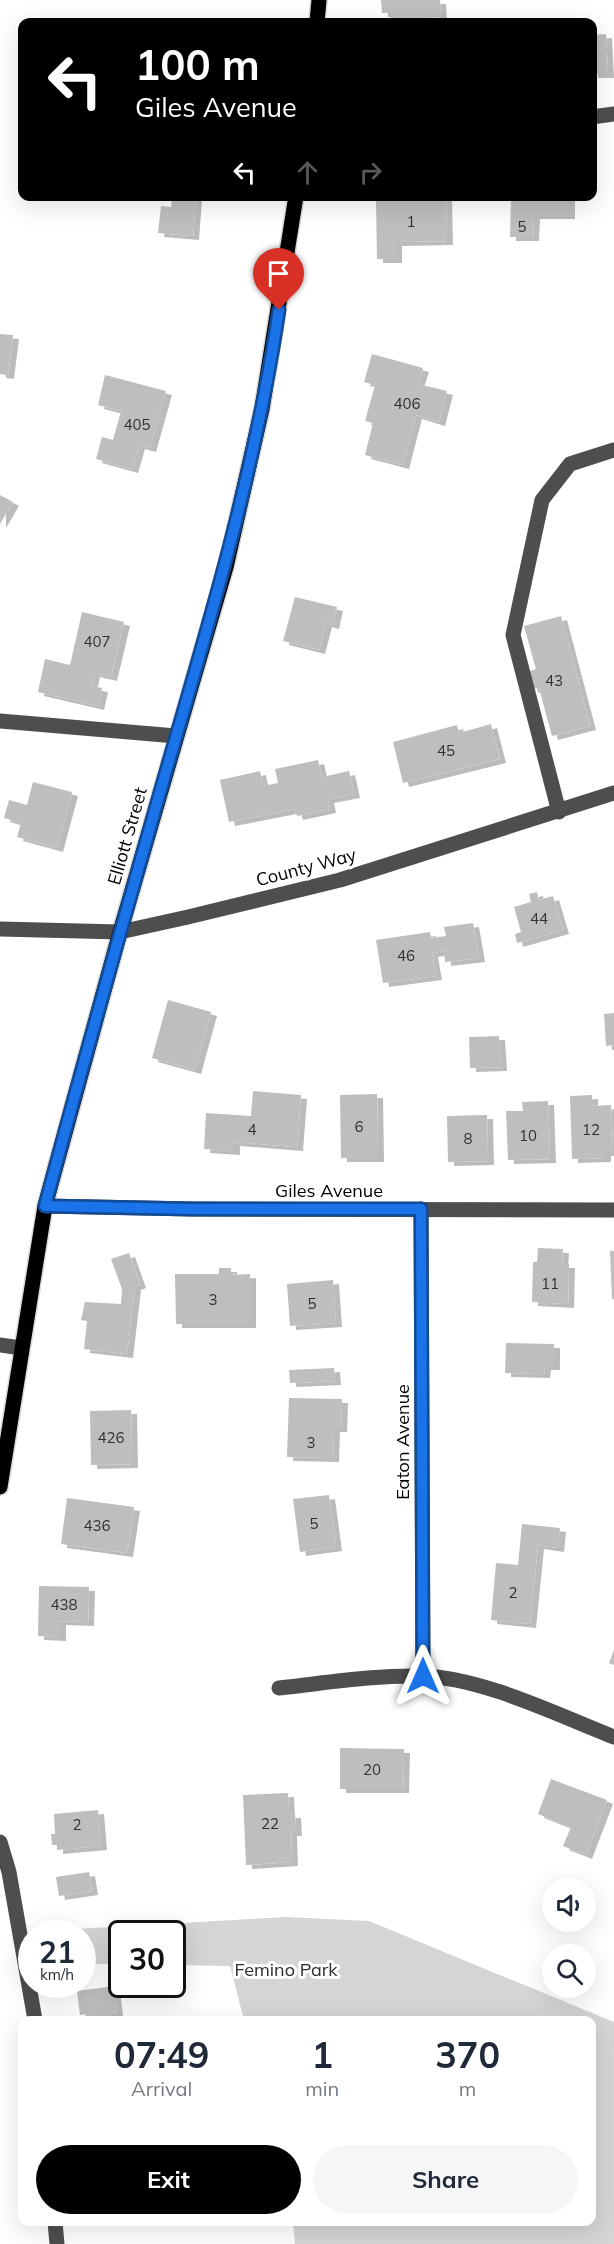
<!DOCTYPE html>
<html lang="en">
<head>
<meta charset="utf-8">
<style>
	:root { --surface:#fff; --page:#f6f6f7; --text:#1f2937; --muted:#747a83; --accent:#000 }
	body { margin:0; font-family:Mulish,sans-serif; background:var(--page); color:var(--text); height:100vh; display:flex; flex-direction:column; font-size:22px; white-space:nowrap }
	* { box-sizing:border-box; margin:0 }
	p { font-size:20px; color:var(--muted) }
	.icon { flex:none; width:33px; height:33px; fill:none; stroke:currentColor; stroke-width:2; stroke-linecap:round; stroke-linejoin:round }
	.map { position:relative; flex:1; overflow:hidden }
	.drawer { position:absolute; left:18px; top:2016px; width:578px; height:210px; display:flex; flex-direction:column; background:var(--surface); border-radius:12px; box-shadow:0 6px 24px #0002 }
	.drawer>* { flex:none }
	.banner { position:absolute; left:18px; top:18px; width:579px; height:183px; border-radius:12px; box-shadow:0 6px 24px #0002; background:#000; color:#fff; overflow:hidden }
	.buttons { position:absolute; left:542px; top:1878px; display:grid; gap:12px }
	.buttons a { display:grid; place-items:center; width:54px; height:54px; border-radius:50%; background:var(--surface); box-shadow:0 6px 24px #0002; font-size:30px }
	.speed { position:absolute; left:18px; top:1920px; display:flex; gap:12px; font-size:30px; font-weight:700; text-align:center }
	.speed>* { display:grid; place-content:center; width:78px; height:78px; border-radius:50%; background:var(--surface); box-shadow:0 6px 24px #0002; line-height:1 }
	.speed small { font-size:15px; font-weight:400 }
	.speed .limit { border:3px solid #111; border-radius:9px; background:#fff; color:#111 }
	.pin { position:absolute; display:grid; place-items:center; width:51px; height:51px; color:#fff; margin:-62px -26px; border-radius:50% 50% 50% 0; rotate:-45deg; box-shadow:0 0 6px #0007 }
	.pin .icon { rotate:45deg }
	.me { position:absolute; width:66px; margin:-33px; rotate:0deg; stroke-linejoin:round; filter:drop-shadow(0 0 4px #0008) }
	.turn { display:flex; align-items:center; gap:21px; height:126px; padding:0 18px; font-size:27px }
	.turn .icon { width:78px; height:78px; stroke-width:2.5 }
	.turn b { display:block; font-size:42px; line-height:51px }
	.lanes { display:flex; align-items:center; height:57px; padding:0 18px; background:#0003; justify-content:center; gap:30px; direction:ltr }
	.lanes .off { opacity:.35 }
	.eta { display:flex; justify-content:space-evenly; align-items:center; height:102px; text-align:center }
	.eta b { font-size:36px; font-weight:700; line-height:42px }
	.primary-button { display:flex; gap:12px; margin-top:auto; padding:12px 18px }
	.primary-button a { flex:1; height:69px; border-radius:36px; background:var(--accent); color:#fff; font-size:24px; font-weight:700; line-height:69px; text-align:center }
	.primary-button a+a { background:var(--page); color:var(--text) }
	.map>svg:first-child { display:block }
	.green { fill:#d5d5d5 }
	.building { fill:#bebebe; filter:url(#shadow) }
	.lines { fill:none; stroke-linecap:round; stroke-linejoin:round }
	.major-casing { stroke:#dbdbdb; stroke-width:18 }
	.minor { stroke:#4e4e4e; stroke-width:15 }
	.major { stroke:#000; stroke-width:15 }
	.route-casing { stroke:#114b97; stroke-width:15 }
	.route { stroke:#1a73e8; stroke-width:10 }
	.labels { text-anchor:middle; dominant-baseline:central; stroke-width:6; stroke-linejoin:round; paint-order:stroke }
	.number-label { font-size:15px; fill:#303030 }
	.street-label { font-size:18px; fill:#000; stroke:#fff }
	.park-label { font-size:18px; fill:#2c2c2c; stroke:#fff }
</style>
</head>
<body>
<div class="map">
<svg width="614" height="2244" viewBox="0 0 614 2244">
	<defs>
		<filter id="shadow"><feDropShadow dx="6" dy="4" stdDeviation="0" flood-color="#0004"/></filter>
	</defs>
	<rect width="100%" height="100%" fill="#fff"/>
	<!-- green -->
	<path class="green" d="M287,1917L369,1921L614,2022V2244H295L293,2222H591V2020H244L230,1966L173,1965L172,1934H122L121,1964H83L82,1934L58,1933L57,1930Z"/>
	<!-- building -->
	<g class="building">
		<path d="M381,0H440L441,17L391,20V13H382Z"/>
		<path d="M606,34L608,74H592V35Z"/>
		<path d="M172,196H196L193,236L158,233L161,206L171,207Z"/>
		<path d="M420,196H446L447,241L396,242V259H377L376,200L421,199Z"/>
		<path d="M511,196H569V215H534L533,237H510Z"/>
		<path d="M0,334L13,335L8,375L0,374Z"/>
		<path d="M372,354L423,368L418,384L447,391L439,422L416,415L403,465L365,455L373,423L365,421L375,385L364,382Z"/>
		<path d="M105,375L166,391L150,448L139,445L132,469L96,459L102,437L113,440L121,411L98,405Z"/>
		<path d="M0,495L13,502L0,524Z"/>
		<path d="M295,597L337,607L333,625L326,623L319,650L283,641Z"/>
		<path d="M82,612L124,622L111,677L94,673L91,686L102,688L98,706L38,692L45,659L70,665Z"/>
		<path d="M561,616L590,726L552,736L539,688L532,689L528,672L536,669L524,626Z"/>
		<path d="M491,724L500,759L403,783L393,742L457,725L459,733Z"/>
		<path d="M318,760L322,777L349,771L354,794L328,799L330,809L297,816L295,809L229,822L220,780L260,771L263,786L278,783L275,769Z"/>
		<path d="M33,782L72,792L57,848L17,837L21,823L4,818L9,800L27,805Z"/>
		<path d="M537,892L539,900L553,896L563,930L517,943L515,934L521,932L514,907L531,902L529,894Z"/>
		<path d="M473,923L479,958L445,962L444,951L432,953L436,976L383,983L376,940L430,932L431,938L446,936L444,927Z"/>
		<path d="M168,1000L211,1012L195,1070L152,1058Z"/>
		<path d="M614,1013V1045L606,1046L604,1014Z"/>
		<path d="M499,1036L501,1067L470,1068L469,1037Z"/>
		<path d="M253,1091L301,1095L297,1147L234,1142V1151L204,1149L206,1113L251,1116Z"/>
		<path d="M377,1094L378,1158H341L340,1095Z"/>
		<path d="M592,1095V1106L611,1105L613,1152H605V1158L572,1159L570,1096Z"/>
		<path d="M548,1101L550,1159L508,1160L506,1111H523L522,1102Z"/>
		<path d="M487,1115L488,1161L448,1162L447,1116Z"/>
		<path d="M538,1248L563,1249L562,1264H569L568,1304L532,1302L533,1262H537Z"/>
		<path d="M610,1251H614V1299H612Z"/>
		<path d="M129,1253L140,1284L135,1286L127,1354L84,1349L87,1321L81,1320L85,1302L121,1304L122,1289L111,1259Z"/>
		<path d="M219,1268H231V1275L250,1274V1324H176L175,1274H219Z"/>
		<path d="M333,1280L336,1323L290,1326L287,1284Z"/>
		<path d="M506,1343L554,1344V1366H545L544,1374L505,1373Z"/>
		<path d="M334,1368L335,1381L290,1383L289,1370Z"/>
		<path d="M289,1398L342,1399L341,1428H334L333,1458L287,1457Z"/>
		<path d="M131,1410L132,1464L91,1465L90,1411Z"/>
		<path d="M329,1495L336,1547L300,1552L293,1499Z"/>
		<path d="M67,1498L134,1507L127,1553L61,1544Z"/>
		<path d="M522,1524L560,1528L558,1548L538,1545L530,1624L491,1620L496,1563L518,1565Z"/>
		<path d="M39,1586L89,1587L88,1622L60,1621V1637L38,1636Z"/>
		<path d="M614,1650V1665L609,1663Z"/>
		<path d="M340,1748L404,1749L403,1789H340Z"/>
		<path d="M551,1779L607,1800L586,1855L563,1846L571,1827L538,1814Z"/>
		<path d="M288,1793L289,1814H295L296,1832H291L292,1862L246,1865L243,1795Z"/>
		<path d="M98,1810L101,1846L57,1850V1845H52L51,1834H55L54,1814Z"/>
		<path d="M89,1872L92,1891L59,1896L56,1877Z"/>
		<path d="M114,1986L117,2012L109,2013L110,2020H89L88,2014L80,2015L77,1991Z"/>
	</g>
	<g class="lines">
		<!-- major casing -->
		<g class="major-casing">
			<g id="major">
				<path d="M317,22L319,0"/>
				<path d="M0,1487L45,1206L120,932L226,567L262,409L296,196"/>
			</g>
		</g>
		<!-- minor -->
		<g class="minor">
			<path d="M592,117L614,114"/>
			<path d="M0,721L176,736"/>
			<path d="M559,812L513,635L542,500L570,464L614,450"/>
			<path d="M0,929L120,932L188,917L340,880L614,793"/>
			<path d="M45,1206L192,1209L614,1210"/>
			<path d="M421,1209L423,1676"/>
			<path d="M0,1345L21,1348"/>
			<path d="M279,1688C326,1683 374,1675 421,1676C481,1677 558,1715 614,1737"/>
			<path d="M0,1842L9,1872L35,2020"/>
			<path d="M55,2222L57,2244"/>
		</g>
		<!-- major -->
		<use href="#major" class="major"/>
	</g>
	<g class="lines">
		<!-- route casing -->
		<g class="route-casing">
			<path id="route" d="M279,310C255,470 210,621 165,775C124,919 83,1062 45,1206L192,1209H421L423,1676"/>
		</g>
		<!-- route -->
		<use href="#route" class="route"/>
	</g>
	<g class="labels">
		<!-- number labels -->
		<g class="number-label">
			<text x="411" y="221">1</text>
			<text x="522" y="226">5</text>
			<text x="407" y="403">406</text>
			<text x="137" y="424">405</text>
			<text x="97" y="641">407</text>
			<text x="554" y="680">43</text>
			<text x="446" y="750">45</text>
			<text x="539" y="918">44</text>
			<text x="406" y="955">46</text>
			<text x="359" y="1126">6</text>
			<text x="252" y="1129">4</text>
			<text x="591" y="1129">12</text>
			<text x="528" y="1135">10</text>
			<text x="468" y="1138">8</text>
			<text x="550" y="1283">11</text>
			<text x="213" y="1299">3</text>
			<text x="312" y="1303">5</text>
			<text x="111" y="1437">426</text>
			<text x="311" y="1442">3</text>
			<text x="314" y="1523">5</text>
			<text x="97" y="1525">436</text>
			<text x="513" y="1592">2</text>
			<text x="64" y="1604">438</text>
			<text x="372" y="1769">20</text>
			<text x="270" y="1823">22</text>
			<text x="77" y="1824">2</text>
		</g>
		<!-- street labels -->
		<g class="street-label">
			<text transform="translate(127 836) rotate(-74)">Elliott Street</text>
			<text transform="translate(306 867) rotate(-15)">County Way</text>
			<text x="329" y="1190">Giles Avenue</text>
			<text transform="translate(402 1442) rotate(-90)">Eaton Avenue</text>
		</g>
		<!-- park labels -->
		<g class="park-label">
			<text x="286" y="1969">Femino Park</text>
		</g>
	</g>
</svg>
<div class="buttons">
<a><svg class="icon" aria-label="sound" viewBox="0 0 24 24"><path d="M4 9h4l5-4v14l-5-4H4zM17 9q2 3 0 6"/></svg></a>
<a><svg class="icon" aria-label="search" viewBox="0 0 24 24"><circle cx="10" cy="10" r="6"/><path d="M15 15l6 6"/></svg></a>
</div>
<div class="speed"><div>21<small>km/h</small></div><div class="limit">30</div></div>
<div class="pin" style="left:279px;top:310px;background:#d93025"><svg class="icon" aria-label="arrive" viewBox="0 0 24 24"><path d="M6 21V4h12l-3 4 3 4H6"/></svg></div>
<svg class="me" style="left:423px;top:1676px" viewBox="-20 -20 40 40"><path d="M0-17L14 15 0 8-14 15z" fill="#1a73e8" stroke="#fff" stroke-width="4"/></svg>
<div class="banner">
<div class="turn"><svg class="icon" aria-label="left" viewBox="0 0 24 24"><path d="M17 20v-9H6M10 6l-5 5 5 5"/></svg><div><b>100 m</b>Giles Avenue</div></div>
<div class="lanes"><svg class="icon" aria-label="left" viewBox="0 0 24 24"><path d="M17 20v-9H6M10 6l-5 5 5 5"/></svg><svg class="icon off" aria-label="ahead" viewBox="0 0 24 24"><path d="M12 20V5M6 11l6-6 6 6"/></svg><svg class="icon off" aria-label="right" viewBox="0 0 24 24"><path d="M7 20v-9h11M14 6l5 5-5 5"/></svg></div>
</div>
<section class="drawer">
<div class="eta">
<div><b>07:49</b><p>Arrival</p></div>
<div><b>1</b><p>min</p></div>
<div><b>370</b><p>m</p></div>
</div>
<div class="primary-button"><a>Exit</a><a>Share</a></div>
</section>
</div>
</body>
</html>
